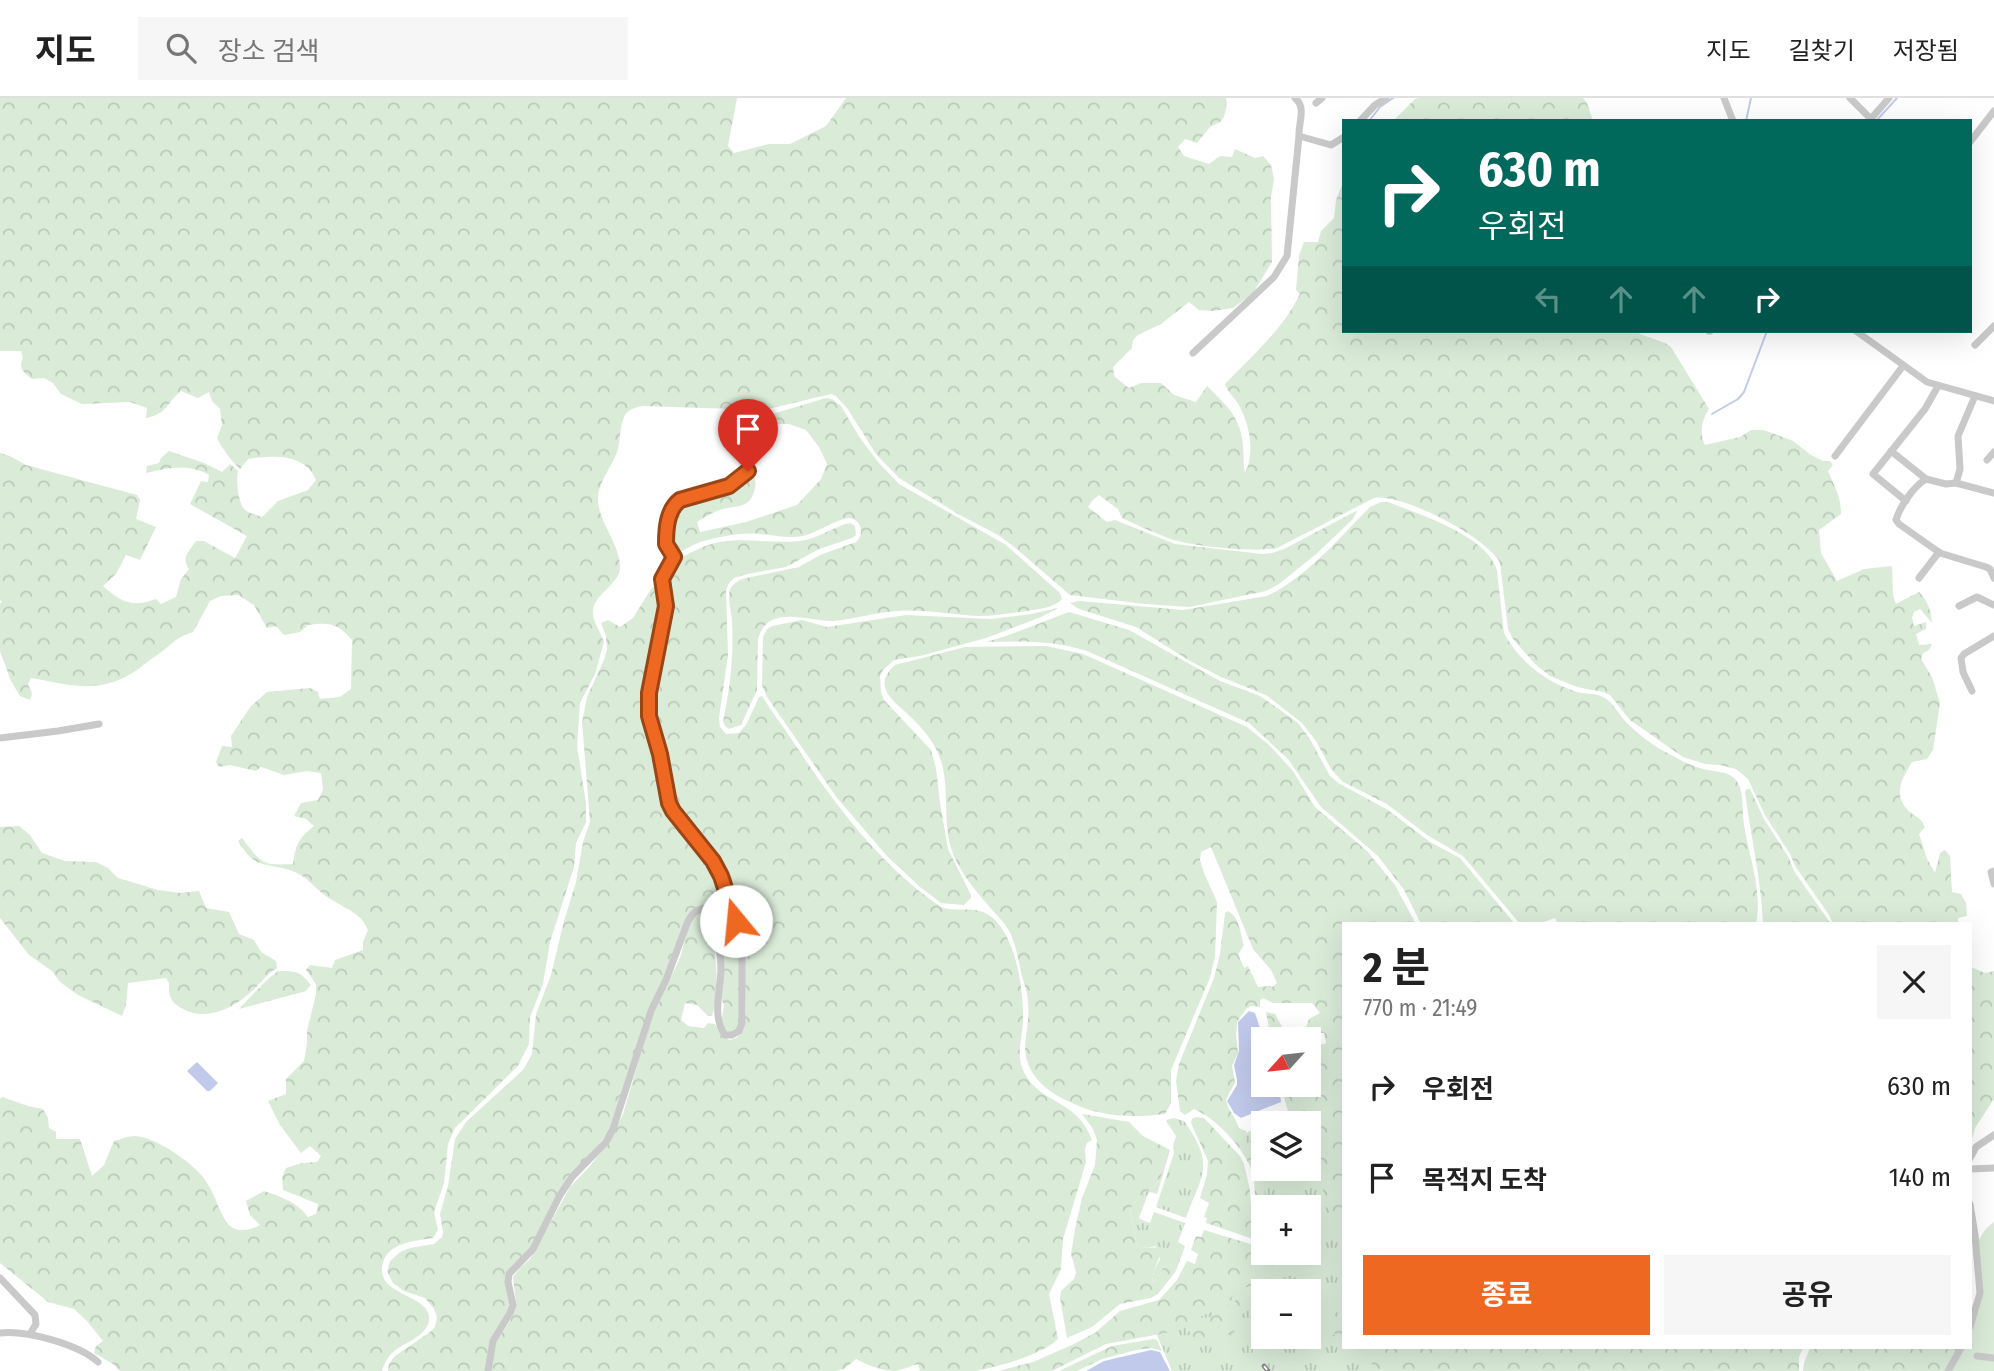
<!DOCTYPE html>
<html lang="ko">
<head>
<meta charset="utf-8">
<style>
	:root { --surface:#fff; --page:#f6f6f6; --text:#222; --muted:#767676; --line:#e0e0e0; --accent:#ef6821 }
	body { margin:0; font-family:"Fira Sans Condensed","Noto Sans KR",sans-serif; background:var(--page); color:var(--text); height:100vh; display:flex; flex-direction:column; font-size:26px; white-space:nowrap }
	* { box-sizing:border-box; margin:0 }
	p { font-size:23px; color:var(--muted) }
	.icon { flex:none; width:38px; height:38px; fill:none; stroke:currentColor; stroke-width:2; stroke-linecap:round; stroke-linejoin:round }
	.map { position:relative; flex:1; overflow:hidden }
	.side { position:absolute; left:1342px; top:824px; width:630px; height:427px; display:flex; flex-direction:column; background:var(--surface); border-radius:0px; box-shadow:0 7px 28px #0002 }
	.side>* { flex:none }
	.top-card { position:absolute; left:1342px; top:21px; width:630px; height:214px; border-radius:0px; box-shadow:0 7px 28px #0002; background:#00695c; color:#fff; overflow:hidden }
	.needle { width:46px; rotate:243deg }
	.buttons { position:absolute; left:1251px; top:929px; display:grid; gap:14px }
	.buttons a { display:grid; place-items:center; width:70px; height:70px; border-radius:0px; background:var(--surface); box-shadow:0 7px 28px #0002; font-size:35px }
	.pin { position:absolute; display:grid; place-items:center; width:60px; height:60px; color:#fff; margin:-72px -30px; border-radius:50% 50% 50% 0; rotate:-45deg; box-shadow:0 0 7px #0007 }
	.pin .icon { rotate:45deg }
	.me { position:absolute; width:77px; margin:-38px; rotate:343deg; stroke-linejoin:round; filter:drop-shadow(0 0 5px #0008) }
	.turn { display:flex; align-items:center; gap:24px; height:147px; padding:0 21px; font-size:32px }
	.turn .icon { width:91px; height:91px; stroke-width:2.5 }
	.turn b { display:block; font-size:49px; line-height:60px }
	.lanes { display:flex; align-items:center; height:66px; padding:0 21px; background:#0003; justify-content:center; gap:35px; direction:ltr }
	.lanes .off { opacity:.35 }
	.round { display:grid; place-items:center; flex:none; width:74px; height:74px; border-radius:0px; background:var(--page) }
	.overview { display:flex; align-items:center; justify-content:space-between; height:119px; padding:0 21px }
	h1 { font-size:42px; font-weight:700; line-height:52px }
	.button { display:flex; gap:14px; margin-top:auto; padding:14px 21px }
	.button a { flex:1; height:80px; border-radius:0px; background:var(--accent); color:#fff; font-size:28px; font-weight:700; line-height:80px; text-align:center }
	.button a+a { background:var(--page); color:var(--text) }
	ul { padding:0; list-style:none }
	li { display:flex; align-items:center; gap:21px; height:91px; padding:0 21px }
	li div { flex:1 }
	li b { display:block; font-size:26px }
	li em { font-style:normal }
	header { display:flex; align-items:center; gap:42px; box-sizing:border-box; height:98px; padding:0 35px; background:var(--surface); border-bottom:2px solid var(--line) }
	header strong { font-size:33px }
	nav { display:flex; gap:38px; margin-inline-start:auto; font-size:24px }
	.search { width:490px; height:63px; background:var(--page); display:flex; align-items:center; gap:18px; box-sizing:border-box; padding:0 24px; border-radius:0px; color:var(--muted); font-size:26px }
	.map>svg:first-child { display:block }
	.grass { fill:url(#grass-tufts); fill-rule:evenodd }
	.forest { fill:url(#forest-crowns) }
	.garden { fill:#daebd8 }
	.water { fill:#c2caec }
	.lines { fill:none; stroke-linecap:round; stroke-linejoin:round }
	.stream { stroke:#c2caec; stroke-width:2 }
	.minor { stroke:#c9c9c9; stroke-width:7 }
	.rail-casing { stroke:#818181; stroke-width:4.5 }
	.rail { stroke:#fff; stroke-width:2; stroke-dasharray:5; stroke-linecap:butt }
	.route-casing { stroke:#9b4415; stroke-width:18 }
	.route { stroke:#ef6821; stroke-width:12 }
</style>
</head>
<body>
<header>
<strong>지도</strong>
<div class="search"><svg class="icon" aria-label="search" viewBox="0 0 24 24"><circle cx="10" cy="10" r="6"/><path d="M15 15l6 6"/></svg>장소 검색</div>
<nav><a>지도</a><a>길찾기</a><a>저장됨</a></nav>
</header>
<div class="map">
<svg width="1994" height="1273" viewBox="0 0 1994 1273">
	<defs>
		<pattern id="grass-tufts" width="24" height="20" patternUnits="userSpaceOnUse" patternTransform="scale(1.75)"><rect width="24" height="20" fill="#daebd8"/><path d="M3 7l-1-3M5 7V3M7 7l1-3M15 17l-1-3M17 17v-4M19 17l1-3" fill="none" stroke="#bbcaba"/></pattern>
		<pattern id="forest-crowns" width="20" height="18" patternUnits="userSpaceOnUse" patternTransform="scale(1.75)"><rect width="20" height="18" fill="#daebd8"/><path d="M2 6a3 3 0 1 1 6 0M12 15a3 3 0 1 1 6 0" fill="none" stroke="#bbcaba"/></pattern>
	</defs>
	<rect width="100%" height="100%" fill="#fff"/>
	<!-- grass -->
	<g class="grass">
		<path d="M1174,1020L1184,1023C1216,1068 1202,1076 1186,1120L1156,1109L1174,1055L1173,1048L1176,1038L1166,1023L1169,1021Z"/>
		<path d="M1263,1032L1264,1071H1309V1039L1318,1051L1344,1126V1250H1362L1386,1273H1172L1156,1235L1250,1169L1263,1127L1264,1155H1309V1110L1264,1109L1260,1063L1251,1056L1242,1039L1249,1033ZM1264,1194H1309V1239H1264Z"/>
		<path d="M1164,1073L1157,1096L1150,1094L1148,1096L1139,1120L1142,1122L1150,1125L1154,1114L1185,1125L1178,1144L1185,1148L1176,1173L1170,1166L1162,1171L1158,1182L1152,1184L1154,1173L1160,1161L1156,1148L1147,1150L1137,1148L1130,1111L1139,1099L1155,1088Z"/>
	</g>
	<!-- forest -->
	<g class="forest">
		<path d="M0,0H737L728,48L734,55L769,46H790L826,28L846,0H1226L1227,7L1224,19L1220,24L1210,29L1197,45L1185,41L1178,49L1184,58L1209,66L1220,58L1232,59L1235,51L1255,60L1263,58L1271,67L1274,81L1271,100L1272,164L1253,195L1233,210L1213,213L1199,212L1189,204L1161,226L1138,237L1133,242L1132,250L1113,269L1114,278L1129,290L1141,285H1161L1174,297L1196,304L1207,288C1226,307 1241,319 1243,348C1244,357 1243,367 1245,375C1255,356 1250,328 1240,309C1236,301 1228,295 1225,286C1252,257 1282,233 1300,196L1296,192L1299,158L1304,144H1318L1321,133L1334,120L1336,102L1344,82V233H1637L1640,236L1665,245L1671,249L1709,311C1702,321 1699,336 1705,347L1740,339L1751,332H1764L1793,343L1811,357L1823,363H1830L1833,367L1828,373C1835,390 1841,398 1841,416L1819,432L1821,455L1837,483L1864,471L1892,468L1893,497L1896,506L1919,494C1928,503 1931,513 1932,525L1920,511L1914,514L1912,520L1914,528L1926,524V531L1916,536L1919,547L1932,546L1929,552L1923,555L1921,561L1932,579L1940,605L1933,652L1927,661L1912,664C1903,679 1893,695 1906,710C1913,719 1920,717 1925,729L1919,736L1927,761L1935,775L1940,755L1945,752L1950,758L1952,794L1961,796L1966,805L1967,818L1958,820V826H1833L1829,817L1795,768L1790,756L1765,717L1748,681L1736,671L1720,667L1705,666L1683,659L1630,622L1610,597L1603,594L1577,589L1550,578L1536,567L1513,541L1508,531L1500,465C1487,439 1402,395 1374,400L1277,450C1256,455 1188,448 1168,440C1152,434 1137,427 1122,420L1118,411L1099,397L1092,403L1088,409L1107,424L1115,422L1175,446L1262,456L1272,455L1284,451L1356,413L1357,414L1352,422L1315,457L1279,486L1266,493L1189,509L1145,506L1070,497L1013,448L998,437L958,416L899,380L876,356L847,310L836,298L831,296L764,312L643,308C636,309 629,311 625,317C619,328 621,343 617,354C611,371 597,385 598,404C600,426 621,448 620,470C619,487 593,496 593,514C593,525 601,534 604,544L595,576L580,605L577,648L586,705V724L576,745L574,769L550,844L543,886L530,919L529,946L518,968L455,1030L448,1046L444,1085L434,1114L438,1132L433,1140C416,1143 388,1144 383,1165C373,1199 433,1195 429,1223C426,1239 403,1245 393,1254C387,1260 384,1266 382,1273H120L113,1266L94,1255L96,1248L103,1243L87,1223L74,1211L48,1204L0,1165V1001L2,999L28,1008L43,1011L48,1020L49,1030L56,1034V1041H80L92,1078L104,1067L114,1043C121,1041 129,1038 136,1038C157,1040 196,1066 207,1085C215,1096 221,1120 230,1128C238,1135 252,1132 260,1127L250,1117L246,1103L264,1093C282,1099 297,1104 308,1119L316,1116L318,1106L283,1092L282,1079L286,1070L302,1065L317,1064L321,1058L310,1048L301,1055L280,1027L268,1003L286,996V981L304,963L307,946V933L316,896V886L306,872L310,867L332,870L335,862L363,852V844L368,832C366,828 363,822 359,819C348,809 333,804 322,795C312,787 305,777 292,773C265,763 257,774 238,743L242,740C261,764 260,768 293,766C296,746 298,741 314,728L306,721L294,718L301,705L318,702L323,692L321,675L307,673L284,677L261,669L256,673L230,667L219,669L216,664L222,648L232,649L231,638L251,608L267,594L310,590L318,594L320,601L340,599L351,591L352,542C338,525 329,524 308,527L300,534L284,537L276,528L267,530L254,507L238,497L221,498L210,503L193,534C174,540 172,547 157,557C145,565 134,576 121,581C90,595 62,585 31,580L28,586L32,596L30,602L20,598L11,583L0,553V506L2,504L0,502V355L10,358L26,367L137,397L140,402L136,421L156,429L140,462L126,457L116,476L103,488C121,504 132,510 156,501L161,506L176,499L181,481L189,471C181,460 189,453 196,443H204L235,460L247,438L190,406L201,383L208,384L209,377C188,365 168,370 146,375L147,368L159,365L161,360L169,353L204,365L222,374L230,366L238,373C236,382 238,407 245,412C249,415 257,417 262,419L278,403L308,392L316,382C305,355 273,357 248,361L240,371C231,363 222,350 217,340L222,327L220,311L212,303L209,294L198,300L181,293C166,305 169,315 146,320L147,310L130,304L82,306L61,296L53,285L44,280L32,281C23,274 18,270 23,260L21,253H0Z"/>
		<path d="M1419,0H1583L1587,5L1593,23H1393L1415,1Z"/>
		<path d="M826,300L832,301L841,308L860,340L878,364L899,386L1006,447L1060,495L1062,501C1054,510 1038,511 1027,513C1011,515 995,518 979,518C952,517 924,511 898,513C876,514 855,521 834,523C808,524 768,505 758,541L757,592L741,627L729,631L725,628L723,623C730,591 734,557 732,524C732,515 727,501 730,492C732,486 737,484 742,481L799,469L820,457L856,444C865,436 861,421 849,420C839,420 816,435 803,438C788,441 774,437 760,436C741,434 718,439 700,444C692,447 684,453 675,456C662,443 670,419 680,406L729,391L749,377L754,378C756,385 756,387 754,394C748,413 733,406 717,413C710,416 703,420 697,424L700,434L746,424L797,407L821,381L827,366L819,349L806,332L789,326L743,325L719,319L723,316L769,317Z"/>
		<path d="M1381,404H1388C1418,416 1489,438 1497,473L1504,535C1520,565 1546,584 1577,594C1585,596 1595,595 1603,599C1614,604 1619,618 1628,626C1640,638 1655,649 1671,657C1680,662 1690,667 1700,670C1711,674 1732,672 1738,685C1744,696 1742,714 1744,727C1749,760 1763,792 1756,826H1558L1555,820L1538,826H1520L1463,758L1427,737L1387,706L1343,684L1331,671L1316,643L1302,625L1266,597L1221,579L1190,563L1136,529L1079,511L1070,505L1080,503L1183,512L1267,498C1307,479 1339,440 1370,409Z"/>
		<path d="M850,425L855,428L856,437L852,440L819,451L786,469L747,476L734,480L729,485L726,492L728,557L719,620L720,629L726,636L739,635L746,627L759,599L762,598C771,613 783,628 792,642C833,704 879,767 941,809C954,814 970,809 983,814C1016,828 1024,893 1023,924C1022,942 1015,959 1025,976C1042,1007 1077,1001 1092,1042L1087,1045L1085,1051L1086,1064L1063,1141L1061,1171L1049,1196L1058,1241C1041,1257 998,1269 976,1273C958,1273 938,1273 920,1273L918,1266C910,1268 903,1272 895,1273C881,1273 868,1267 856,1261L844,1271L835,1273H491L496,1244L510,1223L516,1206L513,1179L520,1170L530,1161L570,1089L590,1068L611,1041L623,1016L651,921L680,860L690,822L700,814L706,815C716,840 721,892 712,918H708L697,907L685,905L681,922L688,928L704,930L708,925L715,926L721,937L730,942L736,940L741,935L746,914L743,842L716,763L679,718L670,700L651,613L652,598C658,570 665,542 668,514C668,503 664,492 665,482C666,476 670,472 673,468C679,460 686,457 694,453C731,434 763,447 800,443C818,441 832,429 850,425Z"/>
		<path d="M660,484L663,501L662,514L647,601L667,705L719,778L737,835L740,855L739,928L731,935L725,933L721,926L724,907L720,898L722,872L707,809L699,807L689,816L608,1035L574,1076L531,1149L507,1175L510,1201L508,1213L486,1273H388L389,1266L395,1258L430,1234L435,1229L437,1219L434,1211L425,1200L404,1193L393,1185L387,1173L390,1163L400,1154L410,1150L434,1146L442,1139L443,1134L440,1116L448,1088L455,1041L466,1024L523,972L532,956L536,916L551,877L564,823L576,784L583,744L590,724L582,624L587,599L604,562L607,551L606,538L601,525L608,522L620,529L633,520L651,491Z"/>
		<path d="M1058,510L1041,519L986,540L920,558L894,562L883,572L880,578L881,594L884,602L931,652L936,670L940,705L948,751L971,797V800L964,807L941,805L920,789L887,758L837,700L767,599L762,587L763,539L767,531L772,528L802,522L827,529L906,517L991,521L1031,516Z"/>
		<path d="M1069,514L1129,532L1220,583L1260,598L1290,619L1299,626L1311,643L1330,678L1340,686L1388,712L1430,744L1460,760L1515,826H1421L1404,792L1378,758L1321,709L1288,661L1249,625L1087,553C1053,542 1021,543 986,544L1006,538Z"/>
		<path d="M1046,548L1083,556L1247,629L1269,647L1293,673L1315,709L1367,753L1395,787L1416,826H1344V1139L1327,1117L1331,1114L1323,1093L1319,1059L1316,1051L1309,1041V1026L1291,1025L1281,987H1309V951L1326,945L1324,935L1304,934L1309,921L1320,915L1312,905H1273L1263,900L1260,902V909L1251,908L1246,911L1237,924L1236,937L1238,955L1232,968L1235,984L1226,1002C1229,1013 1235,1019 1239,1030L1246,1033L1245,1042L1252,1055L1259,1057L1261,1061L1266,1108H1263L1256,1103C1254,1094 1255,1085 1253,1076C1246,1052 1216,1020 1194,1011L1185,1017L1180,1013L1176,983L1179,966L1214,880L1220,856L1225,815L1228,813C1240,820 1240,835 1244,847L1238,856L1244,870L1248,868L1258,889L1270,888L1272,889L1277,885L1271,872L1253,851L1211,749L1201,754L1200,762L1204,775L1217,804L1215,859L1209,882L1171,972V1005L1165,1016C1134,1020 1100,1019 1072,1005C1049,995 1027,979 1025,952C1025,936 1030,920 1028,904C1028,895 1024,886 1022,878C1017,858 1016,840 1003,824C984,802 960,778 951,750C942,720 951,684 938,655C932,642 923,631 913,621C898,606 869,590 895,567L965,549Z"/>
		<path d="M1747,691H1750L1764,721L1789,760L1794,773L1831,826H1763C1761,782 1751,739 1745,694Z"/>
		<path d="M19,728L30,737L42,755L65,763L96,764L108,770L118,780L158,792L180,795L199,793L206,810L229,814L239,836L254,842L261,854L276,863L277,870C267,876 262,884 253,892C236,909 207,924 183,911C171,905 168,898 169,885L166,880L128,885L126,907L122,918L78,897L60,884L52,873L29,857L0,820V729Z"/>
		<path d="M1971,869L1985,875L1994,873V1001L1975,1030L1971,1044Z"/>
		<path d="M278,873C296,873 300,873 311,887L306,893L239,911C252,898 264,883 278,873Z"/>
		<path d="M1266,914L1275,916L1289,941H1271Z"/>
		<path d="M1082,1016L1129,1024L1143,1038L1170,1052L1164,1073L1155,1088L1139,1099L1130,1111L1137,1148L1147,1150L1163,1149L1154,1173L1152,1184L1158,1182L1162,1171L1170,1166L1176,1173L1158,1196L1151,1200L1120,1206L1092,1229L1067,1240L1060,1200L1061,1193L1074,1181L1076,1174L1071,1156L1075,1131L1082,1100L1095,1067L1097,1042L1093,1031Z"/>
		<path d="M1196,1019L1204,1020L1240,1058L1244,1066L1250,1092L1251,1110L1255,1114L1263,1117V1141L1260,1140L1259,1143L1206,1125L1207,1120L1204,1119L1209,1105L1200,1100L1207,1076L1208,1063L1191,1025L1192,1021Z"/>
		<path d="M1204,1132L1257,1148V1151L1259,1152L1251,1173L1261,1177L1256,1190L1246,1189L1241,1191L1217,1211L1166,1235L1106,1246L1052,1273H998L1033,1264L1074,1246L1096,1234L1120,1213L1159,1202L1177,1182L1187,1163L1195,1166L1198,1156L1191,1152L1196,1138L1201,1139Z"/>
		<path d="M1266,1177L1279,1182L1280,1193L1264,1194L1263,1213H1257L1255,1211Z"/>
		<path d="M1319,1190L1342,1229V1237L1339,1238L1334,1235L1315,1192Z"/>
		<path d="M1246,1195H1252L1253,1198L1252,1207C1241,1215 1238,1223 1234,1235L1199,1247L1187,1230L1218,1215Z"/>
		<path d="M1312,1209L1315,1214V1222L1317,1224H1321L1323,1227H1328L1335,1238L1314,1242L1306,1252L1302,1253L1303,1239H1309V1212Z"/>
		<path d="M1154,1241L1157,1242L1162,1253L1151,1250L1136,1252L1102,1261L1077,1273H1059L1112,1248Z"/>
		<path d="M1360,1250H1803L1799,1259V1273H1380L1377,1272Z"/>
		<path d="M1810,1250H1958L1947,1273H1803L1804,1265Z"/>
	</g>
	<!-- garden -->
	<path class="garden" d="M1994,1124V1273H1950L1963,1250H1970L1971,1234L1979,1211L1977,1147C1980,1138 1986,1129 1994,1124Z"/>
	<!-- water -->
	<g class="water">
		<path d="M1249,913L1255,915L1260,930L1267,941L1264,942V987H1279L1281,1004L1241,1020L1234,1015L1227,1003L1237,987V982L1234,967L1239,953L1238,924Z"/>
		<path d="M197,964L218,985L210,993H207L187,973Z"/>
		<path d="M1151,1252L1160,1254L1170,1273H1086L1104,1263Z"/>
	</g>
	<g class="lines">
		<!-- stream -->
		<g class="stream">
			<path d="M1369,23L1380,9L1393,0"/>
			<path d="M1746,23L1751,0"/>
			<path d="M1876,23L1897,0"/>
			<path d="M1712,316L1738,301L1744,294L1767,233"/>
		</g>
		<!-- minor -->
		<g class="minor">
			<path d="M1295,0C1307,10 1298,25 1299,38L1331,47L1344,39"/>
			<path d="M1724,0L1733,23"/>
			<path d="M1850,0L1871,21"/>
			<path d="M1316,5L1322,0"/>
			<path d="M1360,23L1375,7L1386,0"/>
			<path d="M1869,23L1889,0"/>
			<path d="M1970,44L1994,13"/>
			<path d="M1709,233H1710"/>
			<path d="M1856,233L1927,284L1994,303"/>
			<path d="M1975,247L1994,228"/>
			<path d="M1193,255L1274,179L1287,158L1299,38"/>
			<path d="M1891,353L1926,381"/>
			<path d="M1835,358L1903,268"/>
			<path d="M1987,362L1994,354"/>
			<path d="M1956,385L1960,371L1958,338L1975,298"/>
			<path d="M1994,395L1956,385L1946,386L1926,381C1914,388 1900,408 1896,422L1899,426L1940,455L1986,469L1990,471L1994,480"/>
			<path d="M1906,403L1873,376L1925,311L1938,288"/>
			<path d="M1919,480L1939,454"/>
			<path d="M1959,508L1977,499L1994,507"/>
			<path d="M1972,593L1963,574L1961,560L1964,556L1994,538"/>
			<path d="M0,640L58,633L99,626"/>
			<path d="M1994,773L1991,774L1994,786"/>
			<path d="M1970,1060L1976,1049L1994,1037"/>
			<path d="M1970,1071L1994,1070"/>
			<path d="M1970,1106L1975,1137L1980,1195L1970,1229"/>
			<path d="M0,1180L35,1217L36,1226L30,1236"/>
			<path d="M0,1235C26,1232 78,1246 98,1264"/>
			<path d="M1977,1258L1994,1260"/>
			<path d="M488,1273L493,1243L510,1215L513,1207L508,1184L509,1176L533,1151L560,1097L572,1079L606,1044L613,1031L651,913L666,882L688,823C692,816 696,811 705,810C716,820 721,858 721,873C720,893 712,920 725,937H732L739,933L742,925V856L741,842L731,804L721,778L713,763L673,713L669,705L660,656L649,617V595L666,508L662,481L674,459L666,446C666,431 667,412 680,402L729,388L749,373"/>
			<path d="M1948,1273L1961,1250"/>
		</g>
		<!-- rail casing -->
		<g class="rail-casing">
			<path id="rail" d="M1264,1268L1268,1273"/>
		</g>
		<!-- rail -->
		<use href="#rail" class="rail"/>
	</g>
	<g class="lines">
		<!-- route casing -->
		<g class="route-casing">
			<path id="route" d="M736,823L721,778L713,763L673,713L669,705L660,656L649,618V595L666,508L662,481L674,459L666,446C666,431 667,412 680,402L729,388L748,373"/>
		</g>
		<!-- route -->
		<use href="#route" class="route"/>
	</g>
</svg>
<div class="buttons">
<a><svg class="needle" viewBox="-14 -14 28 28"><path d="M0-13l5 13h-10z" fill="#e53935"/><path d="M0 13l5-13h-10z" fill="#767676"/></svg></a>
<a><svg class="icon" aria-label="layers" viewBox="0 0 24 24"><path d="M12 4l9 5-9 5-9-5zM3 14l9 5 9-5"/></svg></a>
<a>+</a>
<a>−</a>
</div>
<div class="pin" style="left:748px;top:373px;background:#d93025"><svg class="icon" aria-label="arrive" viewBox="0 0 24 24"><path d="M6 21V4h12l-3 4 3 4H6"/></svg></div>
<svg class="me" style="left:736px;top:823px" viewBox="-20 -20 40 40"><circle r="19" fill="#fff"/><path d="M0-13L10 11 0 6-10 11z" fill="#ef6821"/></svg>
<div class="top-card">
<div class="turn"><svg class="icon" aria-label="right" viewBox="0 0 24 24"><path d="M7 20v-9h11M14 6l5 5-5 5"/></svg><div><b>630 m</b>우회전</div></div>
<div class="lanes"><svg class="icon off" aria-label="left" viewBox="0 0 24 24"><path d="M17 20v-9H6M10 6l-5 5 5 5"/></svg><svg class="icon off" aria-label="ahead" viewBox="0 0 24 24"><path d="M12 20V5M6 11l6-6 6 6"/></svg><svg class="icon off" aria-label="ahead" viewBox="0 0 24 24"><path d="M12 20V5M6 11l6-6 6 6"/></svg><svg class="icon" aria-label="right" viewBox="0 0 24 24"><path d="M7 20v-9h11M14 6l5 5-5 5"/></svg></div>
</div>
<section class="side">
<div class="overview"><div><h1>2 분</h1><p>770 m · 21:49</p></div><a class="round"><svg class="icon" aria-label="close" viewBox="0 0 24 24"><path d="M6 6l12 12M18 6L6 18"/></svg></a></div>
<ul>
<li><svg class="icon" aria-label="right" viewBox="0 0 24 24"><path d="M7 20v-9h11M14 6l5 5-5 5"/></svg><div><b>우회전</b></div><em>630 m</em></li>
<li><svg class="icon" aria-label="arrive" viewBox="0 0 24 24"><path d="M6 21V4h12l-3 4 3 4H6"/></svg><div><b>목적지 도착</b></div><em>140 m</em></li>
</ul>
<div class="button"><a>종료</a><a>공유</a></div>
</section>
</div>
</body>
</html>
